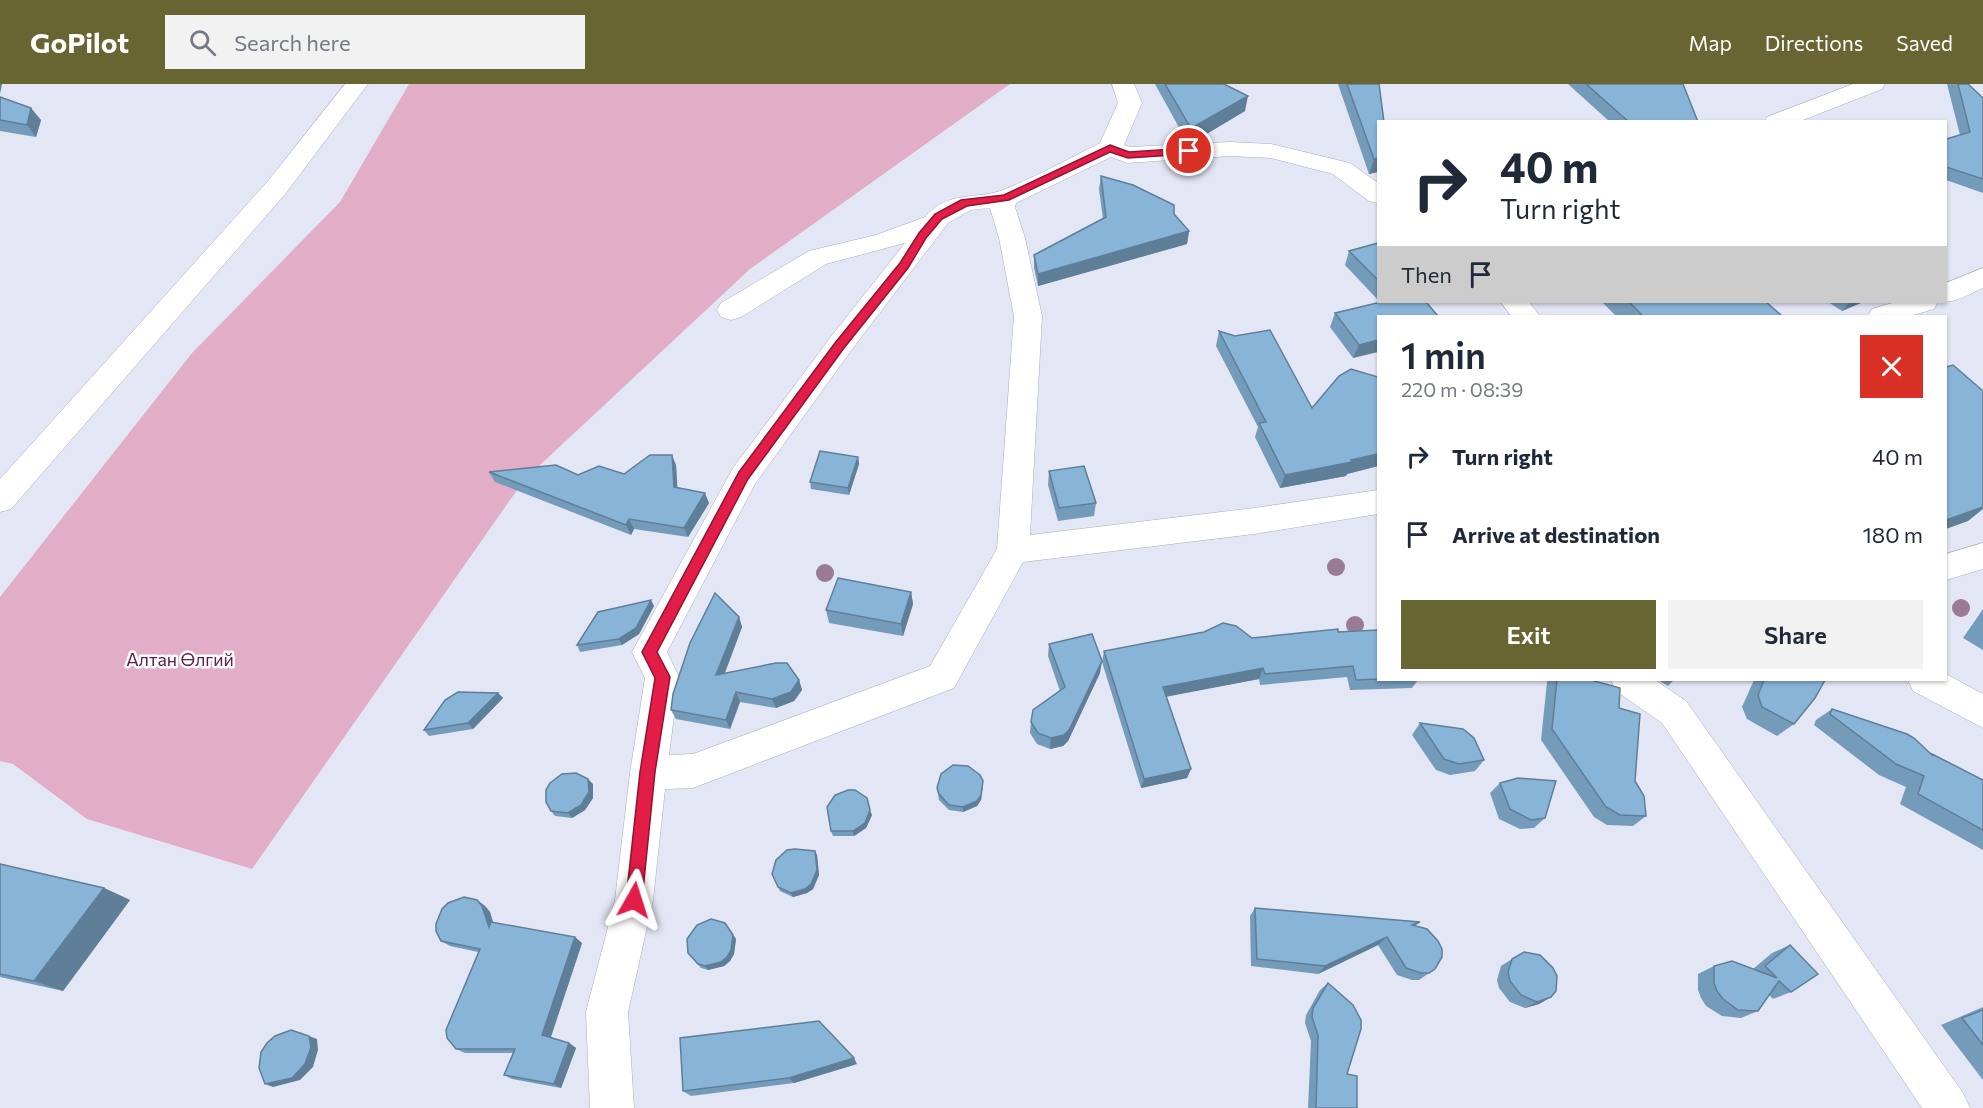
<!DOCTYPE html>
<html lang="en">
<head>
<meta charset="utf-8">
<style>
	:root { --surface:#fff; --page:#f2f2f3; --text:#1f2937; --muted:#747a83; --accent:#696532 }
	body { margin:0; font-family:Commissioner,sans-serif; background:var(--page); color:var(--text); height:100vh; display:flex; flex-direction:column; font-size:22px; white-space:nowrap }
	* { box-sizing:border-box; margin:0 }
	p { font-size:20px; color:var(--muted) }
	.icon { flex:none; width:33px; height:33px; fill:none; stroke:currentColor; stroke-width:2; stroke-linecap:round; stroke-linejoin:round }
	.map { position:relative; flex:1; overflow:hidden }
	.panel { position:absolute; left:1377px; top:231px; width:570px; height:366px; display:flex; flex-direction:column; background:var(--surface); border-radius:0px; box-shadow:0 2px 4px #0004 }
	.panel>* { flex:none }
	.top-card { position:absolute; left:1377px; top:36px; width:570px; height:183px; border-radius:0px; box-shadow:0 2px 4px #0004; background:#fff; color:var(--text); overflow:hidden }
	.pin { position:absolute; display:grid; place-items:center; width:51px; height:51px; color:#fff; margin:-26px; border:3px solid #fff; border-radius:50%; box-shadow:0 2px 6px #0007 }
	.me { position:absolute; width:66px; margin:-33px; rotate:6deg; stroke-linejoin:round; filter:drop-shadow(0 0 4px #0008) }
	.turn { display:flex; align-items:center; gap:21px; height:126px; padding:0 24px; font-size:27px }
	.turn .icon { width:78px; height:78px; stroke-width:2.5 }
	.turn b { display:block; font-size:42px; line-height:51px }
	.then { display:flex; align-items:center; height:57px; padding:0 24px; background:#0003; gap:12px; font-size:22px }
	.round { display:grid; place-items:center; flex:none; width:63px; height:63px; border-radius:0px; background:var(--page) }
	.overview { display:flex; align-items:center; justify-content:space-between; height:102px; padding:0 24px }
	h1 { font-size:36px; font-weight:600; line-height:45px }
	.button { display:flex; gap:12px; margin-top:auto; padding:12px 24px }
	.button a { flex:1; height:69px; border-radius:0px; background:var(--accent); color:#fff; font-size:24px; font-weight:600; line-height:69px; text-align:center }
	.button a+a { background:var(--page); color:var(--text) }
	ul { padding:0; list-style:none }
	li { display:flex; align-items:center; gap:18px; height:78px; padding:0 24px }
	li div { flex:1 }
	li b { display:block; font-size:22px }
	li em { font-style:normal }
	header { display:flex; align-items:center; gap:36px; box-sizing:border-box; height:84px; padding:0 30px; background:var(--accent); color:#fff }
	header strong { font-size:28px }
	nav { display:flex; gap:33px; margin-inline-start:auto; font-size:21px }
	.search { width:420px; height:54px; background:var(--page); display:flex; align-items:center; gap:15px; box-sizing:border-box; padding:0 21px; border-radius:0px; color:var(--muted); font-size:22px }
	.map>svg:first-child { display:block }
	.green { fill:#e2aec7 }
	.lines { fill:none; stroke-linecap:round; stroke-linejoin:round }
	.minor-casing { stroke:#aaacbb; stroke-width:1 }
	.minor { fill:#fff; fill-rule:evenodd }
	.tree { fill:#9b7a94 }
	.wall { fill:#759bba }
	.shaded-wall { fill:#5f7e97 }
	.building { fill:#88b4d8; stroke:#5f7e97; stroke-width:1.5 }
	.route { fill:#e11d48; stroke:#92132f; stroke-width:1.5 }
	.labels { text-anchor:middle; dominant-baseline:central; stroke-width:5; stroke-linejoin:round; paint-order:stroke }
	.park-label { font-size:18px; fill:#602144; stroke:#fff }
</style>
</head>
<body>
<header>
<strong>GoPilot</strong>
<div class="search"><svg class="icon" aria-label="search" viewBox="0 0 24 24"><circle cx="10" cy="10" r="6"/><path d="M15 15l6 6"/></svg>Search here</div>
<nav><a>Map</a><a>Directions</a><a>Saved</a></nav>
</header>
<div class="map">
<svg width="1983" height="1024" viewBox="0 0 1983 1024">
	<rect width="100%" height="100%" fill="#e3e6f5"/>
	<!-- green -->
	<path class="green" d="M409,0H1010L750,185L524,396L252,785L87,735L13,680L0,677V513L192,269L340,118Z"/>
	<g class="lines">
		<!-- minor casing -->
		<g class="minor-casing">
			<g id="minor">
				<path d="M345,0H368L286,109L11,425L0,428V395L268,97Z"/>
				<path d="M1112,0H1134L1142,19L1124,61L1130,63L1230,58L1271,60L1350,79L1378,99V119L1369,117L1333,90L1271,74L1230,72L1127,79L1111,73L1016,119L1015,123L1025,154L1042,232L1030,451L1254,424L1378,406V430L1254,450L1023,478L954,604L693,704L665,705L653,816L628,928L634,1024H590L586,928L615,816L630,689L645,594L632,568L733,384L830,254L905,159L826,180L741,233L731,236L721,233L717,226L721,219L809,167L876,151L925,133C948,106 976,116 1003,106C1036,93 1068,75 1100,59L1118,19ZM990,124L999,154L1014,232L997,465L930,582L693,670L669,671L679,593L667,568L755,400L850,268L948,139L971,126Z"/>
				<path d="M1853,0H1885L1882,5L1798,38H1764L1767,33Z"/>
				<path d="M1983,184V204C1971,209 1957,218 1943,218H1946V199Z"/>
				<path d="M1501,218H1529L1540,232H1511Z"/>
				<path d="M1896,218H1938L1934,225L1910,232H1868L1872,225Z"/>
				<path d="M1983,459V485L1946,496V470Z"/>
				<path d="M1946,590L1983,610V644L1913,607L1908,596H1946Z"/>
				<path d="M1611,596H1655L1686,617L1963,1009L1970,1024H1922L1662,639L1616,607Z"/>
			</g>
		</g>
		<!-- minor -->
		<use href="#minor" class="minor"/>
	</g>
	<!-- trees -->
	<g class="tree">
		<circle cx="1336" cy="483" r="9"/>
		<circle cx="825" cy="489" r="9"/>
		<circle cx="1961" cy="524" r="9"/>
		<circle cx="1355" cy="541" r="9"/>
	</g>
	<!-- wall -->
	<g class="wall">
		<path d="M1155,0H1224L1245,27L1193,58H1187Z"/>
		<path d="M1338,0H1379L1378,88L1369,90Z"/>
		<path d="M1568,0H1683L1698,38H1610Z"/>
		<path d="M1947,0H1968L1983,14V109L1946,96V55L1960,51Z"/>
		<path d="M0,13L41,36L36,53L0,47Z"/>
		<path d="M1101,92L1174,130L1189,147L1187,160L1038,202L1034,184V171L1103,135L1099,105Z"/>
		<path d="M1378,159V216L1345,181L1349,167Z"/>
		<path d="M1426,218L1353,274L1330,243L1335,229Z"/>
		<path d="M1602,218H1766L1782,232H1616Z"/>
		<path d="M1828,218H1863L1842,227Z"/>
		<path d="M1219,247L1312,324L1378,382L1347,390L1346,392L1280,404L1255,353L1258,343L1216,262Z"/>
		<path d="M858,373L859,380L849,411L811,405L810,398Z"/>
		<path d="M676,381L677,404L709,419L688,453L634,445L631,451L495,398L489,388L578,391L624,390Z"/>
		<path d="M1049,387L1096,419L1094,432L1058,437L1048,401Z"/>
		<path d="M911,508L913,520L903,552L829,539L826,526Z"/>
		<path d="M654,522L639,550L622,561L580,568L577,561Z"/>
		<path d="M1983,525V566L1963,554Z"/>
		<path d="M739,533L742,543L725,589L799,596L802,606L794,617L776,624L740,618L730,645L676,635L671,626Z"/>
		<path d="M1378,546V596H1418L1412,604L1350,606L1347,593L1260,601L1259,595L1166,612L1191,685L1187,694L1141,704L1102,578L1104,567L1252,554L1338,548Z"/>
		<path d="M1049,560L1100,589L1068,657L1063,662L1050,665L1037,660L1030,649L1031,638L1060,607L1048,572Z"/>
		<path d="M1549,596H1591L1619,624L1635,697L1646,732L1633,742L1607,741L1594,733L1541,656L1547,598Z"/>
		<path d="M1658,596H1674L1668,602Z"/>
		<path d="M1754,596H1825L1794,640L1777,652L1747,635L1742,623Z"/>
		<path d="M498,609L503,614L473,645L429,652L424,646Z"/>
		<path d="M1832,625L1931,671L1932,670L1983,696V766L1900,720L1906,703L1879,691L1814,641L1816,636Z"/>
		<path d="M1420,639L1484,676L1475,687L1450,691L1436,686L1412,651Z"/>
		<path d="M1500,699L1545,734L1534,744L1520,745L1499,735L1490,709Z"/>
		<path d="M593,700V714L585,726L572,734L555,732L551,727Z"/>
		<path d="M983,702L981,716L977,722L963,728L949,726L939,716L937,704Z"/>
		<path d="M872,731L866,744L854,752H833L831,747Z"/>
		<path d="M815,767L817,771L819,791L813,805L807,809L793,813L780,807L772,790Z"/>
		<path d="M0,780L104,804L130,816L63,907L0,893Z"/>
		<path d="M477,816L485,822L490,828L493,838L582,859L550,954L569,959L576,964L561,1004L512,995L504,991L514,969H465L456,965L478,868L450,862L441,857Z"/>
		<path d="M1255,824L1420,838L1415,842L1435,885L1419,896H1412L1397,891L1378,861L1318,890L1251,882L1250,832Z"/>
		<path d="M725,839L736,855L734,870L730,877L724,882L708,886L701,884L688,869Z"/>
		<path d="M1790,861L1791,908L1773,915L1769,911L1758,927L1741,934L1722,932L1706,922L1701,914L1698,906V890L1714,882L1753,885L1772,869Z"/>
		<path d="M1512,875L1551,913L1539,920L1525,924L1510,918L1499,904L1497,896L1501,882Z"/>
		<path d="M1328,899L1347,990L1357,1024H1308L1311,957L1305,939L1306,931L1320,906Z"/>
		<path d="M1983,923V996L1941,941Z"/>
		<path d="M857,980L794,999L691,1012L683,1007Z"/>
	</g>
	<!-- shaded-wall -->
	<g class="shaded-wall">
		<path d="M0,0H2L0,10Z"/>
		<path d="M1248,12L1245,27L1193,58L1195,42Z"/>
		<path d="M31,24L41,36L36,53L27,41Z"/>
		<path d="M1378,74V88L1369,90L1374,75Z"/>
		<path d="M1189,147L1187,160L1038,202V190Z"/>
		<path d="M1850,218H1863L1842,227Z"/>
		<path d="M1378,256V268L1353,274L1359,261Z"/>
		<path d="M1378,370V382L1347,390L1346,392L1280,404L1285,391Z"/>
		<path d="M672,371L676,381L678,413L674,403Z"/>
		<path d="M858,373L859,380L849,411L848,404Z"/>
		<path d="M705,409L709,419L688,453L684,444Z"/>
		<path d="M1983,423V425L1968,437L1946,445V436Z"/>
		<path d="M629,435L634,445L631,451L626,441Z"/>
		<path d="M911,508L913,520L903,552L901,540Z"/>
		<path d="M651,516L654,522L639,550L622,561L619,555Z"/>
		<path d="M739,533L742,543L720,601L716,591Z"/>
		<path d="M1102,577L1100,589L1068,657L1063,662L1050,665L1051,654Z"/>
		<path d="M1263,584L1259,595L1160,614L1163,603Z"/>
		<path d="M799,596L802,606L794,617L776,624L772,615Z"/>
		<path d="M736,608L740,618L730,645L726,636Z"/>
		<path d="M498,609L503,614L473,645L468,639Z"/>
		<path d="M1191,685L1187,694L1141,704L1144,695Z"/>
		<path d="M588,695L593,700V714L585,726L572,734L568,729Z"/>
		<path d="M983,697L981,716L977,722L963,728V723Z"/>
		<path d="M870,726L872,731L866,744L854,752L853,747Z"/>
		<path d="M815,767L817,771L819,791L813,805L807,809L793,813L791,809Z"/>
		<path d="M104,804L130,816L63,907L34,897Z"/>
		<path d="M477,816L485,822L490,828L496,849L489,843Z"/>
		<path d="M733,851L736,855L734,870L730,877L724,882L708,886L705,882Z"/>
		<path d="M575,853L582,859L550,956L542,951Z"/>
		<path d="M1387,853L1378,861L1318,890L1325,882Z"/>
		<path d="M1551,913L1539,920L1525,924L1537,918Z"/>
		<path d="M309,952L317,955L318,966L313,983L300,996L273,1003L265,1000Z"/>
		<path d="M569,959L576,964L561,1004L554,1000Z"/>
		<path d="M854,974L857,980L794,999L789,994Z"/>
	</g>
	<!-- building -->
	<g class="building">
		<path d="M1165,0H1224L1248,12L1195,42L1190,43Z"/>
		<path d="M1347,0H1379L1384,38H1378V74L1374,75Z"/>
		<path d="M1586,0H1683L1698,38H1629Z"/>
		<path d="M1958,0H1968L1983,14V95L1946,83V55L1970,48Z"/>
		<path d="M0,13L31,24L27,41L0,36Z"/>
		<path d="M1101,92L1133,101L1174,121V130L1189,147L1038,190L1034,171L1106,133Z"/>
		<path d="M1378,159V196L1349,167Z"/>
		<path d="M1381,218H1426L1438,232H1378V256L1359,261L1335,229Z"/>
		<path d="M1629,218H1766L1782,232H1636L1642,231Z"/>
		<path d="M1270,246L1312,324L1339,292L1351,285L1378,293V370L1351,376L1352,378L1285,391L1259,339L1266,338L1219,247L1235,252Z"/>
		<path d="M1953,281L1983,307V423L1946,436V283Z"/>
		<path d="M820,367L858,373L848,404L810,398Z"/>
		<path d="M650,371H672L674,403L705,409L684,444L629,435L626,441L489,388L556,381L578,391L599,382L624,390Z"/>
		<path d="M1084,382L1096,419L1059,424L1049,387Z"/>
		<path d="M838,494L911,508L901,540L826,526Z"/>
		<path d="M715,509L739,533L716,591L776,579H787L799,596L791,608L772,615L736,608L726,636L671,626L673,610L690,559Z"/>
		<path d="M651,516L636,544L619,555L577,561L598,528Z"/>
		<path d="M1223,539L1236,542L1252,554L1338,545V548L1378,546V595L1356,596L1353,582L1265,590L1263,584L1163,603L1191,685L1144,695L1104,567L1204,548Z"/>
		<path d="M1092,550L1102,577L1069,646L1064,651L1051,654L1038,649L1031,638L1033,626L1065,603L1049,560Z"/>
		<path d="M1557,596H1591L1620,604L1619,624L1640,630L1635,697L1644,712L1646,732L1620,731L1606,723L1552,645Z"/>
		<path d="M1764,596H1825L1815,614L1794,640L1762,623L1758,611Z"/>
		<path d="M458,608L498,609L468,639L424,646L445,616Z"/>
		<path d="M1832,625L1907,650L1914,654L1932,671V670L1983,696V746L1918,710L1924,692L1896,680L1830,630Z"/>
		<path d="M1420,639L1463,645L1474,654L1484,676L1459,680L1444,675Z"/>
		<path d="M953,681L968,682L980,691L983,697L981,711L977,717L963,723L949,721L939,710L937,704L941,690Z"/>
		<path d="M576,689L588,695L589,708L581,721L568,729L551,727L546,718V706L550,699L562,690Z"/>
		<path d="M1518,694L1556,697L1545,734L1531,736L1510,725L1500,699Z"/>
		<path d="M848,706H855L867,714L870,726L865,739L853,747H831L827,723L835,711Z"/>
		<path d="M795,765L815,767L817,786L811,800L805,805L791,809L778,803L772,790L776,776L787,766Z"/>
		<path d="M0,780L104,804L34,897L0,890Z"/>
		<path d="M464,813L477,816L482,822L489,843L491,838L575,853L542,951L569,959L554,1000L504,991L515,965H456L447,954L446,946L480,865L441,857L436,847V840L442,825L448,819Z"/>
		<path d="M1255,824L1420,838L1412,841L1427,845L1438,857L1442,865V873L1435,885L1429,889H1421L1406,884L1387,853L1325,882L1257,875Z"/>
		<path d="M711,835L725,839L733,851L731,866L727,873L721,878L705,882L698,880L688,869L687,855L697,841Z"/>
		<path d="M1790,861L1818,890L1791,908L1779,897L1758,927L1738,926L1723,915L1717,907L1714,899V882L1732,877L1777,894L1765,882Z"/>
		<path d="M1524,868L1540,871L1553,884L1557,892L1556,907L1551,913L1537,918L1521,911L1510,897L1508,888L1512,875Z"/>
		<path d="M1328,899L1353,921L1361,936V945L1347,990L1357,992V1024H1316L1318,951L1312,933L1313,924Z"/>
		<path d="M1983,926V961L1962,934Z"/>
		<path d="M819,937L854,974L789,994L683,1007L680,954Z"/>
		<path d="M291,946L309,952L311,963L305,980L292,994L265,1000L259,984L261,968L267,959L275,952Z"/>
	</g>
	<!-- route -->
	<path class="route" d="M1110,61L1129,68L1189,64L1194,67L1189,70L1128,74L1110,68L1009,116L967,122L942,135L926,154L908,184L844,264L748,395L657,568L670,593L655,688L642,816L639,822L634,824L628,822L626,816L640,688L655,594L642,568L739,388L835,259L900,179L919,149L935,130L961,116L1004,111Z"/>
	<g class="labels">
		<!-- park labels -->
		<g class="park-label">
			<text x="180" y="575">Алтан Өлгий</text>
		</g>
	</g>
</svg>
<div class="pin" style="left:1189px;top:67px;background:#d93025"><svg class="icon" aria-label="arrive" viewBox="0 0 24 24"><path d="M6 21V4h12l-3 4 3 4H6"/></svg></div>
<svg class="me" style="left:634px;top:816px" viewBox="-20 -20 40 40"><path d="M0-17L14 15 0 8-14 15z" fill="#e11d48" stroke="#fff" stroke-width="4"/></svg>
<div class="top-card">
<div class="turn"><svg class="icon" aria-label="right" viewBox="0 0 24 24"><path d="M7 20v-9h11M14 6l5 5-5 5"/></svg><div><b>40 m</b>Turn right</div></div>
<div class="then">Then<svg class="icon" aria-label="arrive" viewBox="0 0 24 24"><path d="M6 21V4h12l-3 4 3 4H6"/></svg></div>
</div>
<section class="panel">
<div class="overview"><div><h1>1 min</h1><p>220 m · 08:39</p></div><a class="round" style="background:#d93025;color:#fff"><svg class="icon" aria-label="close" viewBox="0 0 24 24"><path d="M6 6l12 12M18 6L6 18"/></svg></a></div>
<ul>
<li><svg class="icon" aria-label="right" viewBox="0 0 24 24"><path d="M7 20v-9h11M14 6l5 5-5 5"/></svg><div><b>Turn right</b></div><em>40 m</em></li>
<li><svg class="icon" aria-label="arrive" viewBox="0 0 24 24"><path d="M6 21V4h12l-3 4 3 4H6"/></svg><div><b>Arrive at destination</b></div><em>180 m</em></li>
</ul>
<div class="button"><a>Exit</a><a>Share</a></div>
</section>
</div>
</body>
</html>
